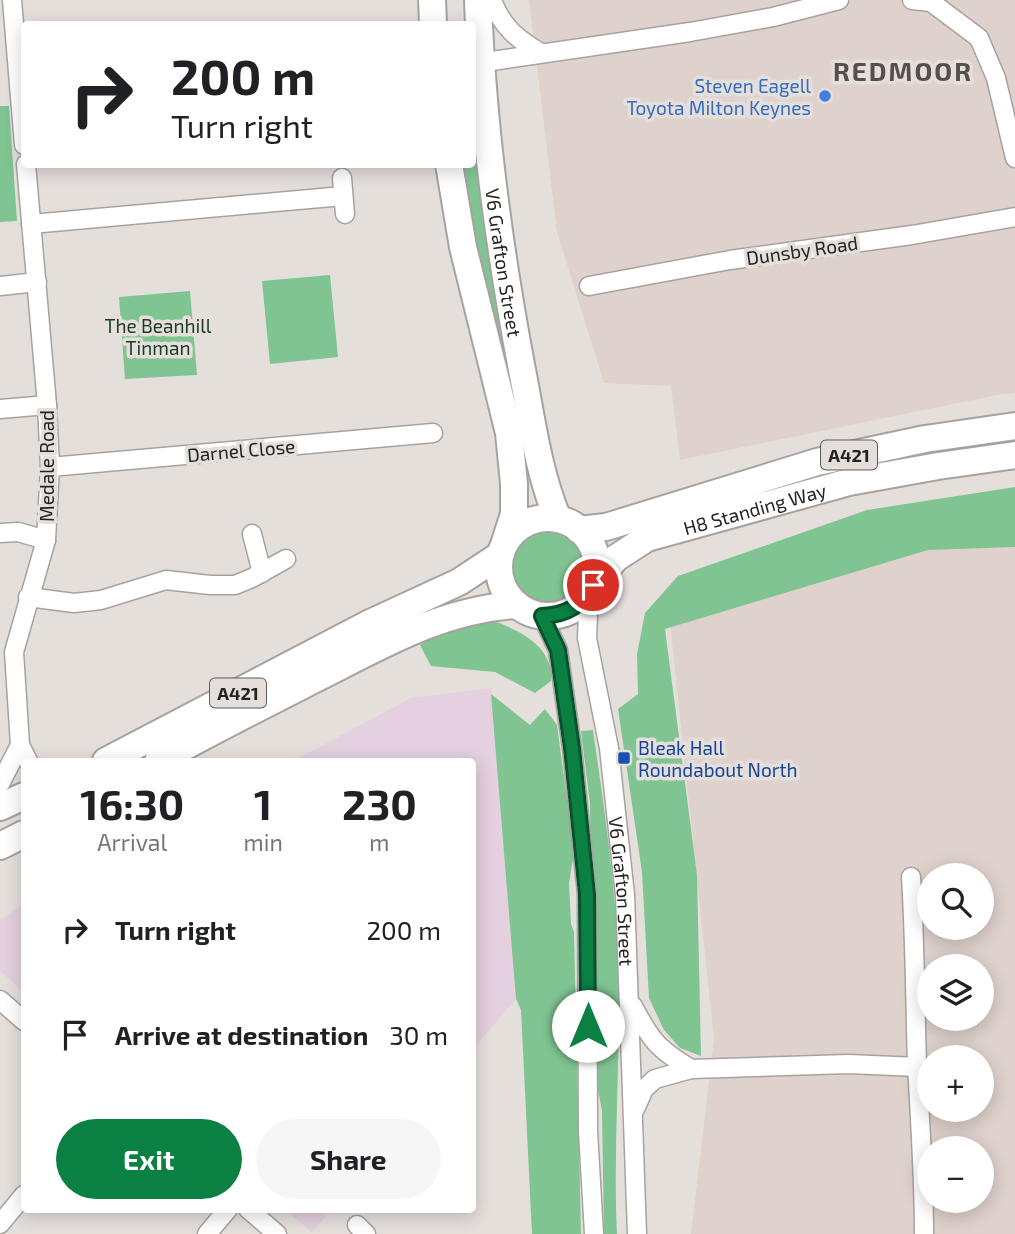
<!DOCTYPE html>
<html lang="en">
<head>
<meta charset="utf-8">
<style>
	:root { --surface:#fff; --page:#f6f6f6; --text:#202124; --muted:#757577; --accent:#0b8043 }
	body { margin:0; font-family:"Exo 2",sans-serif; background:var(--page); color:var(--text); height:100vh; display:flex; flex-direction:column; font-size:26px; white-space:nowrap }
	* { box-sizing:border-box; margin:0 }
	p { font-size:23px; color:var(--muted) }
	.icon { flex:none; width:38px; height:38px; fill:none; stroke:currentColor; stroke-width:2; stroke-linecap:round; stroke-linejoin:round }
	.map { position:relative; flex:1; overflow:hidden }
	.details { position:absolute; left:21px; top:758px; width:455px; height:455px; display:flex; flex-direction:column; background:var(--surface); border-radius:7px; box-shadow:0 4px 18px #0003 }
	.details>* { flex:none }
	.hud { position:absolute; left:21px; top:21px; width:455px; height:147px; border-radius:7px; box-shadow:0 4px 18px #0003; background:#fff; color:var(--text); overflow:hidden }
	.buttons { position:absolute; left:917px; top:863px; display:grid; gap:14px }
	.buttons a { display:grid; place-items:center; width:77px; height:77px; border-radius:50%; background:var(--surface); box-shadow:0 4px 18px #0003; font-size:35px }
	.pin { position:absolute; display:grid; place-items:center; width:60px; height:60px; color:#fff; margin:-30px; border:4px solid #fff; border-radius:50%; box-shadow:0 2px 7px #0007 }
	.me { position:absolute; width:77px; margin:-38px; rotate:0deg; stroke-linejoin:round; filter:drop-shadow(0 0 5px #0008) }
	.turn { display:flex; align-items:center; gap:24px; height:147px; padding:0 35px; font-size:32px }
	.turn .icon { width:91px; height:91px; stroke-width:2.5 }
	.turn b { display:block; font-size:49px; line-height:60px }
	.eta { display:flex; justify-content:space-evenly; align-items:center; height:119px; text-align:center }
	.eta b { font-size:42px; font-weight:700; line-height:49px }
	.primary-button { display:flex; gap:14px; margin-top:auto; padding:14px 35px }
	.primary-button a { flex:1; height:80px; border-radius:42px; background:var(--accent); color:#fff; font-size:28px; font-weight:700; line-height:80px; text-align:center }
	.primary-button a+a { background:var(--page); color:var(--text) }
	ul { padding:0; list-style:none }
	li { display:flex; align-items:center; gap:21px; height:105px; padding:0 35px }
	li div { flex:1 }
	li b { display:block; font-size:26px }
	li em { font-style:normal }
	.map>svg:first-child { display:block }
	.built { fill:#dfd1cb; fill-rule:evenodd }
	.education { fill:#e4d0de }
	.green { fill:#80c492 }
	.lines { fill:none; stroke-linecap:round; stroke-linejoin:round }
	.minor-casing { stroke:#a8a29f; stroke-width:21 }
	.highway-casing { stroke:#a8a29f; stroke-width:30 }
	.minor { stroke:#fff; stroke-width:18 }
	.highway { stroke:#fff; stroke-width:26 }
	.route-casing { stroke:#07532c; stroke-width:18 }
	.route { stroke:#0b8043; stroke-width:12 }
	.shop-dot { fill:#3f7fe0; stroke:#e5dfdc; stroke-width:2.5 }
	.transit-dot { fill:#1a4fb4; stroke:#e5dfdc; stroke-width:2.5 }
	.labels { text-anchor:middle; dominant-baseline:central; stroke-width:7; stroke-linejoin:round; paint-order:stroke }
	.shield { fill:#e5dfdc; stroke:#5f5b5a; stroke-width:2 }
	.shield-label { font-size:18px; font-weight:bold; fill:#252322 }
	.shop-label { font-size:19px; fill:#366cbe; stroke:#e5dfdc; text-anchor:end }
	.street-label { font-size:19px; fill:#252322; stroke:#e5dfdc }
	.park-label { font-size:19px; fill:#183b23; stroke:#e5dfdc }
	.transit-label { font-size:19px; fill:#164399; stroke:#e5dfdc; text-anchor:start }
	.district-label { font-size:26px; font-weight:bold; letter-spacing:2px; fill:#55504e; stroke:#e5dfdc }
</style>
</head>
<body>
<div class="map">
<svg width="1015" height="1234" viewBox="0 0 1015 1234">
	<rect width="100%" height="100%" fill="#e5dfdc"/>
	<!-- built -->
	<g class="built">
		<path d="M529,0H1015V393L997,395L680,460L671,386L604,383L557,232Z"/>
		<path d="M1015,545V1234H691L714,1039L670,623L929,548ZM929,875H982V928H929ZM929,966H982V1018H929ZM929,1057H982V1110H929ZM929,1148H982V1200H929Z"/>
	</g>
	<!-- education -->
	<g class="education">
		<path d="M491,688L516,999L473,1049L472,761H293L411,698Z"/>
		<path d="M24,905V992L0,971V919Z"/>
		<path d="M285,1209H332L312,1232Z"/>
	</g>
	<!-- green -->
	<g class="green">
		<path d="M473,99L482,205L496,309L514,394L504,395L459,165L472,164Z"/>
		<path d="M0,106H9L17,221L0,222Z"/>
		<path d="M330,275L338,357L270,364L262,281Z"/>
		<path d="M190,291L197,375L125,379L119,297Z"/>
		<path d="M1015,487V547L928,550L665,629L697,875L701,1056L680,1048L664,1030L649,998L642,872L618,709L638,694L637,654L645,613L678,576L867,510Z"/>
		<circle cx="546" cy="570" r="38"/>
		<path d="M491,620C519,630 554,646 551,681L535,693L495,672L431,666L420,645L454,624Z"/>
		<path d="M491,694L530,725L545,709L557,725L574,853L569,883L571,924L574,932L581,1234H532L521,1010L516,999Z"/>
		<path d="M593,730C605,814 618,899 619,984C620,1067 613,1151 617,1234H604L602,1111L594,1069L590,804L581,731Z"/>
	</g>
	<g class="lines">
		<!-- minor casing -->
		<g class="minor-casing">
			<g id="minor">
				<path d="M12,0L24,145"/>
				<path d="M492,0C502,27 517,39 541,53"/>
				<path d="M912,0L931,2L979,38L996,78L1015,158"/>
				<path d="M472,64L690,32L773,17L839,0"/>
				<path d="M26,164L47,405L50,467L46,540L14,652L20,745L28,761"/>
				<path d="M342,178L345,214"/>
				<path d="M31,224L343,196"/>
				<path d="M0,286L37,282"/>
				<path d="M589,286L730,260L912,235L1015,217"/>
				<path d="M0,409L47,405"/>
				<path d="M50,467L433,433"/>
				<path d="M0,533L18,532L46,540"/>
				<path d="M252,534L262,573"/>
				<path id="s1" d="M589,593L587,638L609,748L625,895L637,1234"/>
				<path d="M28,597L74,603L101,600L166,580L210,585H235L252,578L286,559"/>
				<path d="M542,616L558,650L572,748L587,894L588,1131L594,1234"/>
				<path d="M0,784L20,745"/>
				<path d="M911,877C915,939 915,1001 917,1064C920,1121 924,1177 924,1234"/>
				<path d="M0,1000L24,1021"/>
				<path d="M633,1006C651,1041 658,1049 691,1069"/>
				<path d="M635,1109L644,1089L655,1079L691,1069L848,1064L918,1067"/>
				<path d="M248,1209L277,1234"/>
				<path d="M0,1224L24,1195"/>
				<path d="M357,1225L366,1234"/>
				<path d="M207,1234L228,1209"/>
			</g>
		</g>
		<!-- highway casing -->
		<g class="highway-casing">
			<g id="highway">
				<path d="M432,0L433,24"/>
				<path id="s2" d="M478,0C482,124 499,248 522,370C532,420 538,472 558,519"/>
				<path d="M449,164L463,247L509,433L514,484V514L505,542"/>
				<circle cx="548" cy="567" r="49"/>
				<path d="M579,530L606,527L817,462L925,439L1015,426"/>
				<path id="s3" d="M593,585L616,558L647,538L849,482L938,466L1015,455"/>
				<path d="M106,761L370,623L459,582L500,555"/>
				<path d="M158,761C212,731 268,703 323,675C386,643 445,609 517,605"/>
				<path d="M0,807L24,796"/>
				<path d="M0,846L24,834"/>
			</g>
		</g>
		<!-- minor -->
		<use href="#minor" class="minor"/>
		<!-- highway -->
		<use href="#highway" class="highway"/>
	</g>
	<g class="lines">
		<!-- route casing -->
		<g class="route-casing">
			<path id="route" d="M588,1026L587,894L572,748L558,650L542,616C565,615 582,607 593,585"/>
		</g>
		<!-- route -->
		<use href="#route" class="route"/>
	</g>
	<!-- markers -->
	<circle class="shop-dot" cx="825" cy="96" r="7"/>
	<rect class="transit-dot" x="617" y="751" width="14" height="14" rx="3.5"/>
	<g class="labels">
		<!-- shield labels -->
		<g class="shield">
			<rect x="821" y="440.5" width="56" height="29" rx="5"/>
			<rect x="210" y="678.5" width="56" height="29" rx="5"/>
		</g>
		<g class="shield-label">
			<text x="849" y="455">A421</text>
			<text x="238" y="693">A421</text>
		</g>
		<!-- shop labels -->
		<g class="shop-label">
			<text x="811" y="85">Steven Eagell<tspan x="811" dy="22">Toyota Milton Keynes</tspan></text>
		</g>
		<!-- street labels -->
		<g class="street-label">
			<text transform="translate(802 250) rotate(-8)">Dunsby Road</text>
			<text stroke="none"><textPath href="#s2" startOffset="264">V6 Grafton Street</textPath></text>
			<text transform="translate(241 450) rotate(-5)">Darnel Close</text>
			<text transform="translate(46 466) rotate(-90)">Medale Road</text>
			<text stroke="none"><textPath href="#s3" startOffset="184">H8 Standing Way</textPath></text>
			<text stroke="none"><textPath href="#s1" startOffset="301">V6 Grafton Street</textPath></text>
		</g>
		<!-- park labels -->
		<g class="park-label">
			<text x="158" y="325">The Beanhill<tspan x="158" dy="22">Tinman</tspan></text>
		</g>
		<!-- transit labels -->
		<g class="transit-label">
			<text x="638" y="747">Bleak Hall<tspan x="638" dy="22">Roundabout North</tspan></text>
		</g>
		<!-- district labels -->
		<g class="district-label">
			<text x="903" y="70">REDMOOR</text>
		</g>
	</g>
</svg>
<div class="buttons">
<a><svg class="icon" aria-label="search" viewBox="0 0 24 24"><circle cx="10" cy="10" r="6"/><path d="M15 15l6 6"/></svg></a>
<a><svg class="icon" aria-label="layers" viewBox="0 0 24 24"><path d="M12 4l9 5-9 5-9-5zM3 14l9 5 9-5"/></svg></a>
<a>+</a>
<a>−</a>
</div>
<div class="pin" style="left:593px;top:585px;background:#d93025"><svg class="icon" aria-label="arrive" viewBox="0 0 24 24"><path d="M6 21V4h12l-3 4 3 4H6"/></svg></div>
<svg class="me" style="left:588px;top:1026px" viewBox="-20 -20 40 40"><circle r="19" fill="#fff"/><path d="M0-13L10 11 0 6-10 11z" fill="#0b8043"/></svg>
<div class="hud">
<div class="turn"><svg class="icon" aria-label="right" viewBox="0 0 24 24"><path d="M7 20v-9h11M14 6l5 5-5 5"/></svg><div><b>200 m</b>Turn right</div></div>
</div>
<section class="details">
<div class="eta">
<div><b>16:30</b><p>Arrival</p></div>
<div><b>1</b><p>min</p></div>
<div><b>230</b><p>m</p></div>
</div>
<ul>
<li><svg class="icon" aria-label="right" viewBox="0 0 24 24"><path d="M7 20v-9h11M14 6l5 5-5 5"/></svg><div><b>Turn right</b></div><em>200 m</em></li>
<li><svg class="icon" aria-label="arrive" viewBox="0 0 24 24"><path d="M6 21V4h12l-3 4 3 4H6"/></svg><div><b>Arrive at destination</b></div><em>30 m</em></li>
</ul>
<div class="primary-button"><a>Exit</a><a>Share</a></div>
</section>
</div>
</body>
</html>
